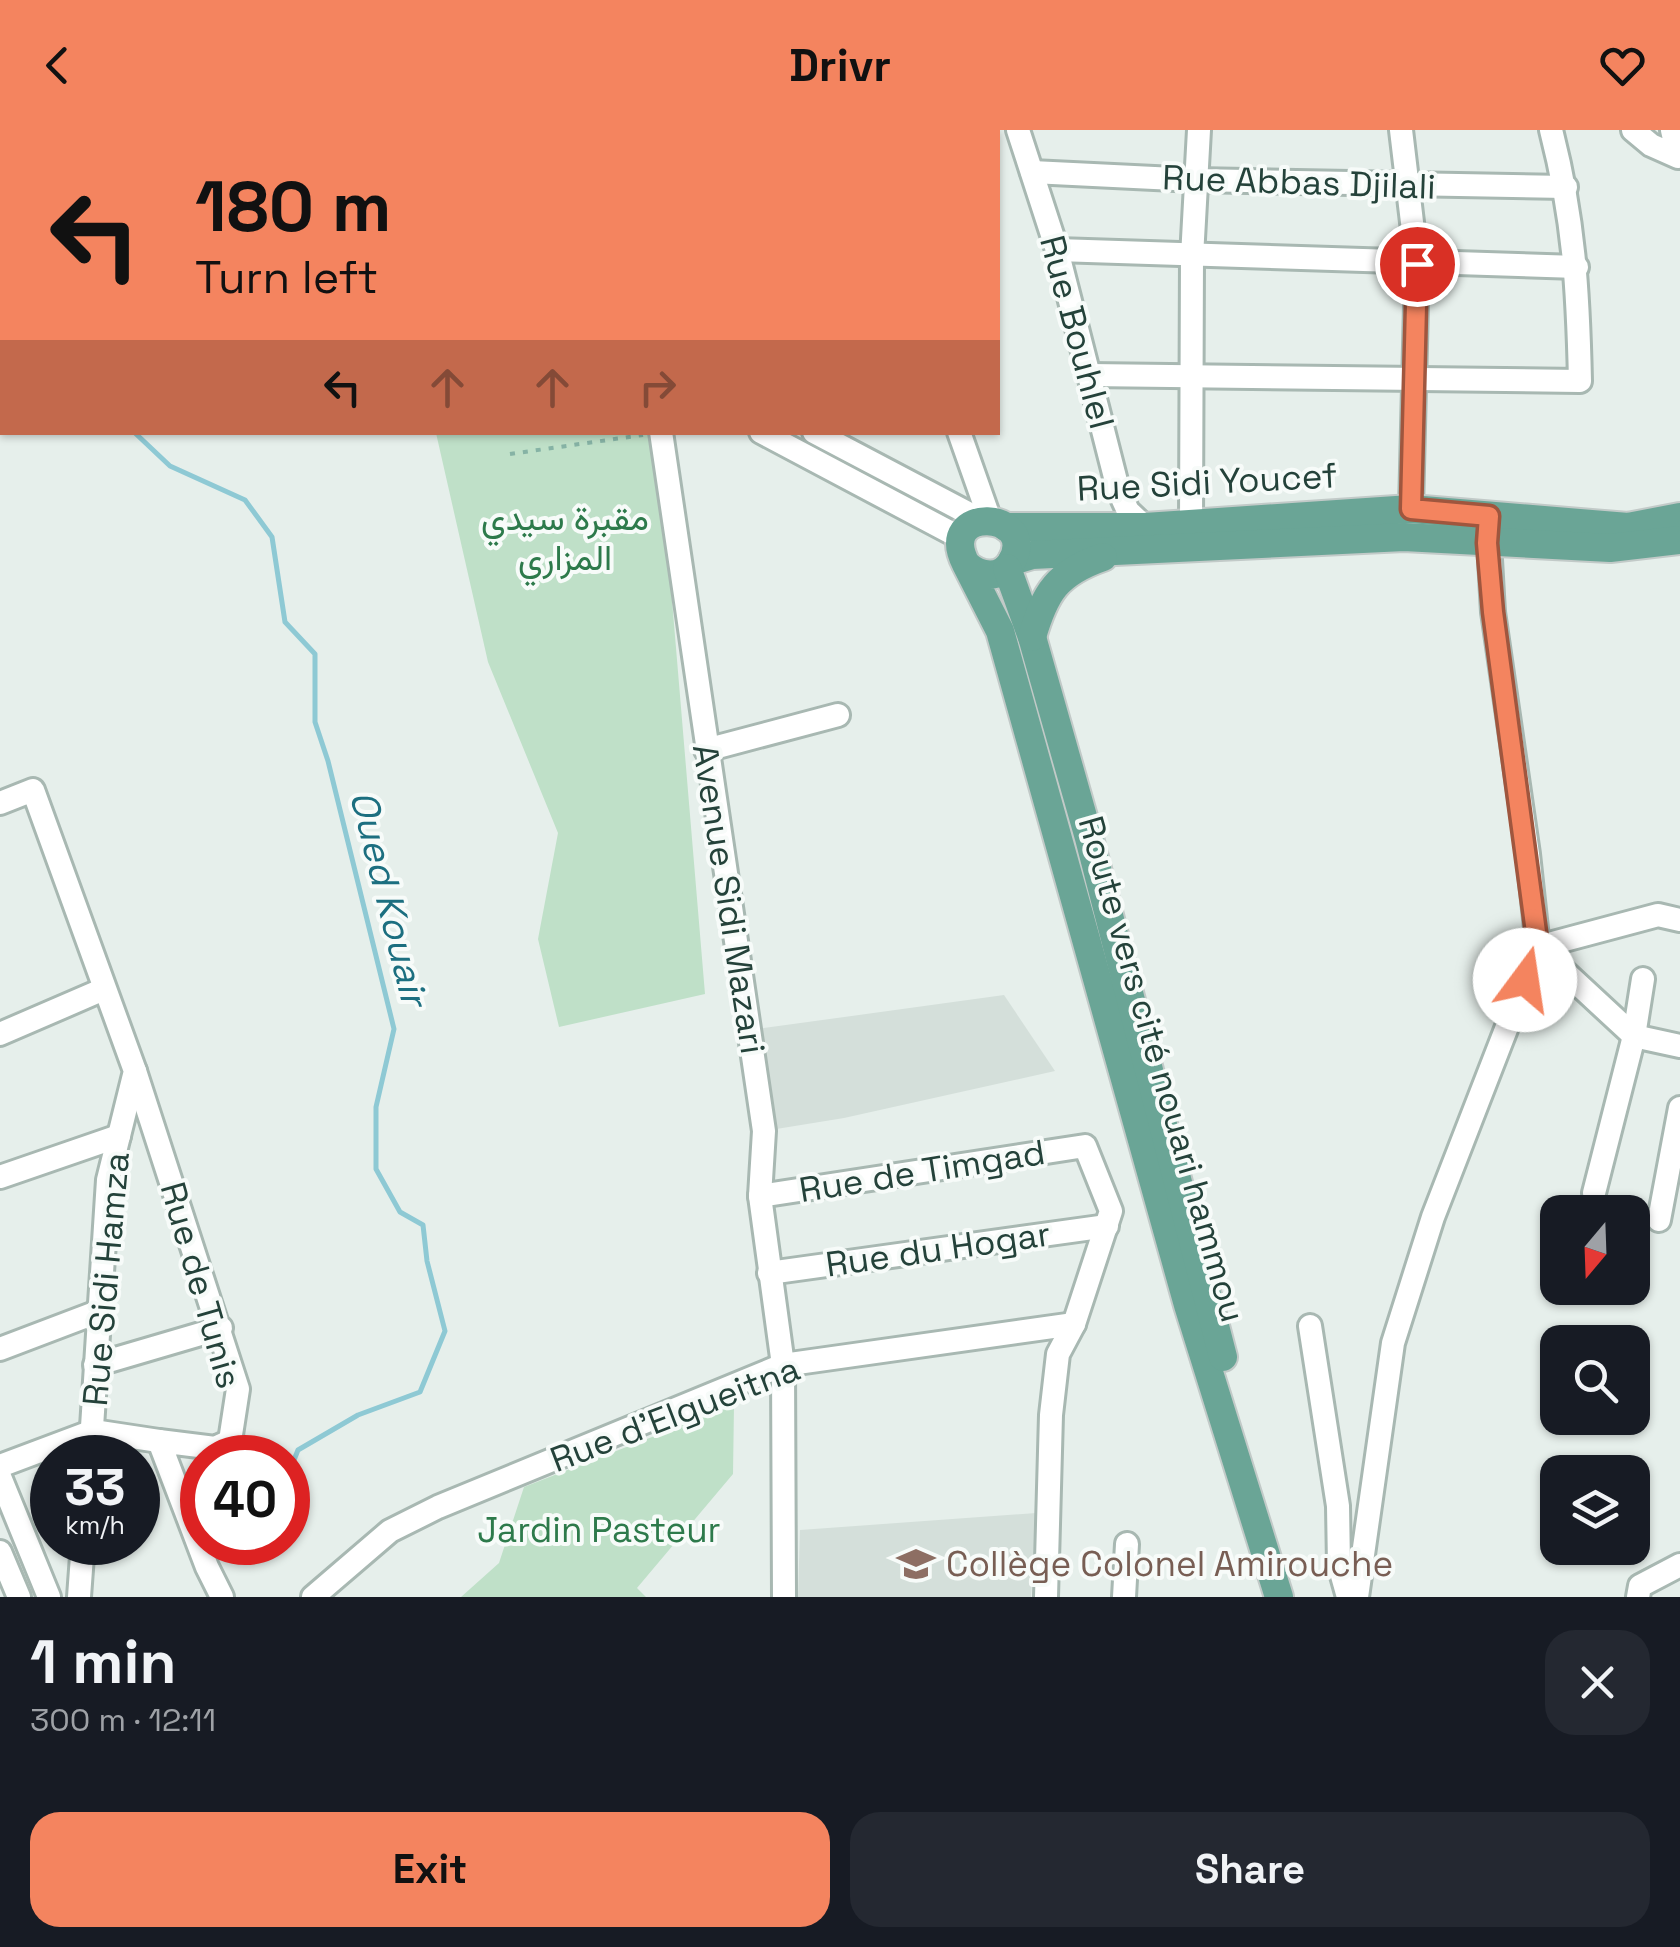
<!DOCTYPE html>
<html lang="en">
<head>
<meta charset="utf-8">
<style>
	:root { --surface:#171b24; --page:#242831; --text:#f1f3f6; --muted:#9ea1a6; --accent:#f4845f }
	body { margin:0; font-family:"Space Grotesk",Vazirmatn,sans-serif; background:var(--page); color:var(--text); height:100vh; display:flex; flex-direction:column; font-size:38px; white-space:nowrap }
	* { box-sizing:border-box; margin:0 }
	p { font-size:32px; color:var(--muted) }
	.icon { flex:none; width:55px; height:55px; fill:none; stroke:currentColor; stroke-width:2; stroke-linecap:round; stroke-linejoin:round }
	.map { position:relative; height:1467px; overflow:hidden }
	.sheet { display:flex; flex-direction:column; background:var(--surface); flex:1 }
	.sheet>* { flex:none }
	.top-card { position:absolute; left:0px; top:0px; width:1000px; height:305px; box-shadow:0 2px 8px #0004; background:#f4845f; color:#111; overflow:hidden }
	.needle { width:65px; rotate:199deg }
	.controls { position:absolute; left:1540px; top:1065px; display:grid; gap:20px }
	.controls a { display:grid; place-items:center; width:110px; height:110px; border-radius:20px; background:var(--surface); box-shadow:0 2px 8px #0004; font-size:50px }
	.speed { position:absolute; left:30px; top:1305px; display:flex; gap:20px; font-size:50px; font-weight:700; text-align:center }
	.speed>* { display:grid; place-content:center; width:130px; height:130px; border-radius:50%; background:var(--surface); box-shadow:0 2px 8px #0004; line-height:1 }
	.speed small { font-size:25px; font-weight:400 }
	.speed .limit { border:15px solid #d22; background:#fff; color:#111 }
	.pin { position:absolute; display:grid; place-items:center; width:85px; height:85px; color:#fff; margin:-42px; border:5px solid #fff; border-radius:50%; box-shadow:0 2px 10px #0007 }
	.me { position:absolute; width:110px; margin:-55px; rotate:14deg; stroke-linejoin:round; filter:drop-shadow(0 0 8px #0008) }
	.turn { display:flex; align-items:center; gap:35px; height:210px; padding:0 30px; font-size:45px }
	.turn .icon { width:130px; height:130px; stroke-width:2.5 }
	.turn b { display:block; font-size:70px; line-height:85px }
	.lanes { display:flex; align-items:center; height:95px; padding:0 30px; background:#0003; justify-content:center; gap:50px; direction:ltr }
	.lanes .off { opacity:.35 }
	.round { display:grid; place-items:center; flex:none; width:105px; height:105px; border-radius:30px; background:var(--page) }
	.headline { display:flex; align-items:center; justify-content:space-between; height:170px; padding:0 30px }
	h1 { font-size:60px; font-weight:600; line-height:75px }
	.cta { display:flex; gap:20px; margin-top:auto; padding:20px 30px }
	.cta a { flex:1; height:115px; border-radius:30px; background:var(--accent); color:#111; font-size:40px; font-weight:600; line-height:115px; text-align:center }
	.cta a+a { background:var(--page); color:var(--text) }
	header { display:flex; justify-content:space-between; align-items:center; height:130px; padding:0 30px; background:var(--accent); color:#111; font-size:45px; font-weight:600 }
	.map>svg:first-child { display:block }
	.built { fill:#d4dfda }
	.green { fill:#bfe0c8 }
	.lines { fill:none; stroke-linecap:round; stroke-linejoin:round }
	.stream { stroke:#8ec9d4; stroke-width:5 }
	.minor-casing { stroke:#a8b8b2; stroke-width:28 }
	.major-casing { stroke:#c2cac8; stroke-width:32 }
	.path { stroke:#86b3a5; stroke-width:4; stroke-dasharray:5 8; stroke-linecap:butt }
	.minor { stroke:#fff; stroke-width:22 }
	.major { stroke:#6aa596; stroke-width:28 }
	.route-casing { stroke:#9f563e; stroke-width:25 }
	.route { stroke:#f4845f; stroke-width:18 }
	.labels { text-anchor:middle; dominant-baseline:central; stroke-width:8; stroke-linejoin:round; paint-order:stroke }
	.street-label { font-size:35px; fill:#24423a; stroke:#f7fbf9 }
	.park-label { font-size:35px; fill:#2d7a4b; stroke:#f7fbf9 }
	.education-label { font-size:35px; fill:#785e54; stroke:#f7fbf9; text-anchor:start }
	.water-label { font-size:38px; font-style:italic; fill:#1c6f80; stroke:#f7fbf9 }
</style>
</head>
<body>
<header><svg class="icon" aria-label="back" viewBox="0 0 24 24"><path d="M15 5l-7 7 7 7"/></svg>Drivr<svg class="icon" aria-label="heart" viewBox="0 0 24 24"><path d="M12 20l-8-8c-3-5 5-10 8-4 3-6 11-1 8 4z"/></svg></header>
<div class="map">
<svg width="1680" height="1467" viewBox="0 0 1680 1467">
	<rect width="100%" height="100%" fill="#e6efeb"/>
	<!-- built -->
	<g class="built">
		<path d="M1004,865L1055,941L844,988L764,1001L750,900Z"/>
		<path d="M1036,1383L1031,1467H798L800,1400Z"/>
	</g>
	<!-- green -->
	<g class="green">
		<path d="M436,303H658L705,864L559,897L538,809L558,703L488,532Z"/>
		<path d="M734,1275L733,1344L637,1458L646,1467H461L499,1433L524,1357Z"/>
	</g>
	<g class="lines">
		<!-- stream -->
		<g class="stream">
			<path d="M0,229L2,230"/>
			<path d="M134,302L170,336L245,370L272,407L285,492L315,524V592L328,631L394,899L376,977V1039L400,1082L423,1095L427,1131L445,1201L420,1262L358,1285L298,1320L288,1345"/>
		</g>
		<!-- minor casing -->
		<g class="minor-casing">
			<g id="minor">
				<path d="M274,0L279,2"/>
				<path d="M320,0V2"/>
				<path d="M414,0V2"/>
				<path d="M618,0V2"/>
				<path d="M871,0L872,2"/>
				<path d="M1018,0L1057,120L1118,359L1128,381L1145,397"/>
				<path d="M1401,0L1417,134L1411,379"/>
				<path d="M1633,0L1651,15L1678,27L1672,0"/>
				<path d="M501,2L525,0"/>
				<path d="M1032,42L1195,50L1566,57"/>
				<path d="M1057,120L1577,137"/>
				<path d="M1089,245L1580,251C1578,160 1574,89 1551,0"/>
				<path d="M661,302L764,1001L760,1066L783,1235L784,1467"/>
				<path d="M761,302L961,408"/>
				<path d="M814,302L981,390"/>
				<path d="M959,302L990,390"/>
				<path d="M1191,394L1192,127L1199,0"/>
				<path d="M706,620L838,585"/>
				<path d="M0,673L33,660L135,941L108,1050L90,1328"/>
				<path d="M1538,817L1634,906L1680,916"/>
				<path d="M1538,817L1658,785L1680,790"/>
				<path d="M0,904L104,859"/>
				<path d="M135,941L238,1259L230,1311L215,1318L159,1311L207,1437L222,1467"/>
				<path d="M0,1047L119,1006"/>
				<path d="M1594,1063L1634,906L1643,849"/>
				<path d="M760,1066L1085,1016L1111,1081L1074,1194L1058,1224L1051,1285L1046,1467"/>
				<path d="M1659,1090L1680,978"/>
				<path d="M769,1143L1107,1096"/>
				<path d="M1310,1196L1338,1376L1339,1435L1348,1467"/>
				<path d="M0,1219L100,1181"/>
				<path d="M95,1235L221,1198"/>
				<path d="M0,1336L93,1301L159,1311"/>
				<path d="M0,1347L49,1467"/>
				<path d="M0,1422L19,1467"/>
				<path d="M79,1467L83,1412"/>
				<path d="M313,1467L390,1401L438,1377L783,1235L1074,1194"/>
				<path d="M1124,1467L1127,1414"/>
				<path d="M1357,1467L1393,1213L1433,1087L1538,817L1528,724L1493,482L1488,395"/>
				<path d="M1638,1467L1640,1456L1680,1435"/>
			</g>
		</g>
		<!-- major casing -->
		<g class="major-casing">
			<g id="major">
				<path d="M1006,397H1145L1411,379L1628,397L1680,387"/>
				<path d="M1012,431L1032,425L1404,407L1610,418L1680,410"/>
				<path d="M966,434C979,447 1002,450 1012,431C1039,381 935,374 966,434L1000,501L1188,1175L1279,1467"/>
				<path d="M1007,438L1032,507L1089,708L1223,1227"/>
				<path d="M1032,507C1045,462 1057,443 1103,427"/>
			</g>
		</g>
		<!-- path -->
		<path class="path" d="M510,324L643,305"/>
		<!-- minor -->
		<use href="#minor" class="minor"/>
		<!-- major -->
		<use href="#major" class="major"/>
	</g>
	<g class="lines">
		<!-- route casing -->
		<g class="route-casing">
			<path id="route" d="M1417,134L1411,379L1489,386L1487,413L1493,482L1538,817L1525,850"/>
		</g>
		<!-- route -->
		<use href="#route" class="route"/>
	</g>
	<!-- icons -->
	<defs>
		<g id="school-bare" transform="scale(3)"><path d="M0-5L7-2L0 1L-7-2ZM-4 1L0 2.5L4 1V4Q0 6-4 4Z" fill="#8d6e63" stroke="#f7fbf9" stroke-width="2.5" paint-order="stroke"/></g>
	</defs>
	<g fill-rule="evenodd">
		<use href="#school-bare" x="916" y="1434"/>
	</g>
	<g class="labels">
		<!-- street labels -->
		<g class="street-label">
			<text transform="translate(1299 52) rotate(2)">Rue Abbas Djilali</text>
			<text transform="translate(1077 202) rotate(75)">Rue Bouhlel</text>
			<text transform="translate(1207 352) rotate(-3)">Rue Sidi Youcef</text>
			<text transform="translate(729 769) rotate(81)">Avenue Sidi Mazari</text>
			<text transform="translate(1162 939) rotate(74)">Route vers cité nouari hammou</text>
			<text transform="translate(922 1041) rotate(-9)">Rue de Timgad</text>
			<text transform="translate(938 1119) rotate(-8)">Rue du Hogar</text>
			<text transform="translate(106 1149) rotate(-85)">Rue Sidi Hamza</text>
			<text transform="translate(201 1155) rotate(74)">Rue de Tunis</text>
			<text transform="translate(675 1284) rotate(-21)">Rue d'Elgueitna</text>
		</g>
		<!-- park labels -->
		<g class="park-label">
			<text x="565" y="388">مقبرة سيدي<tspan x="565" dy="40">المزاري</tspan></text>
			<text x="599" y="1400">Jardin Pasteur</text>
		</g>
		<!-- education labels -->
		<g class="education-label">
			<text x="946" y="1434">Collège Colonel Amirouche</text>
		</g>
		<!-- water labels -->
		<g class="water-label">
			<text transform="translate(389 768) rotate(76)">Oued Kouair</text>
		</g>
	</g>
</svg>
<div class="controls">
<a><svg class="needle" viewBox="-14 -14 28 28"><path d="M0-13l5 13h-10z" fill="#e53935"/><path d="M0 13l5-13h-10z" fill="#9ea1a6"/></svg></a>
<a><svg class="icon" aria-label="search" viewBox="0 0 24 24"><circle cx="10" cy="10" r="6"/><path d="M15 15l6 6"/></svg></a>
<a><svg class="icon" aria-label="layers" viewBox="0 0 24 24"><path d="M12 4l9 5-9 5-9-5zM3 14l9 5 9-5"/></svg></a>
</div>
<div class="speed"><div>33<small>km/h</small></div><div class="limit">40</div></div>
<div class="pin" style="left:1417px;top:134px;background:#d93025"><svg class="icon" aria-label="arrive" viewBox="0 0 24 24"><path d="M6 21V4h12l-3 4 3 4H6"/></svg></div>
<svg class="me" style="left:1525px;top:850px" viewBox="-20 -20 40 40"><circle r="19" fill="#fff"/><path d="M0-13L10 11 0 6-10 11z" fill="#f4845f"/></svg>
<div class="top-card">
<div class="turn"><svg class="icon" aria-label="left" viewBox="0 0 24 24"><path d="M17 20v-9H6M10 6l-5 5 5 5"/></svg><div><b>180 m</b>Turn left</div></div>
<div class="lanes"><svg class="icon" aria-label="left" viewBox="0 0 24 24"><path d="M17 20v-9H6M10 6l-5 5 5 5"/></svg><svg class="icon off" aria-label="ahead" viewBox="0 0 24 24"><path d="M12 20V5M6 11l6-6 6 6"/></svg><svg class="icon off" aria-label="ahead" viewBox="0 0 24 24"><path d="M12 20V5M6 11l6-6 6 6"/></svg><svg class="icon off" aria-label="right" viewBox="0 0 24 24"><path d="M7 20v-9h11M14 6l5 5-5 5"/></svg></div>
</div>
</div>
<section class="sheet">
<div class="headline"><div><h1>1 min</h1><p>300 m · 12:11</p></div><a class="round"><svg class="icon" aria-label="close" viewBox="0 0 24 24"><path d="M6 6l12 12M18 6L6 18"/></svg></a></div>
<div class="cta"><a>Exit</a><a>Share</a></div>
</section>
</body>
</html>
